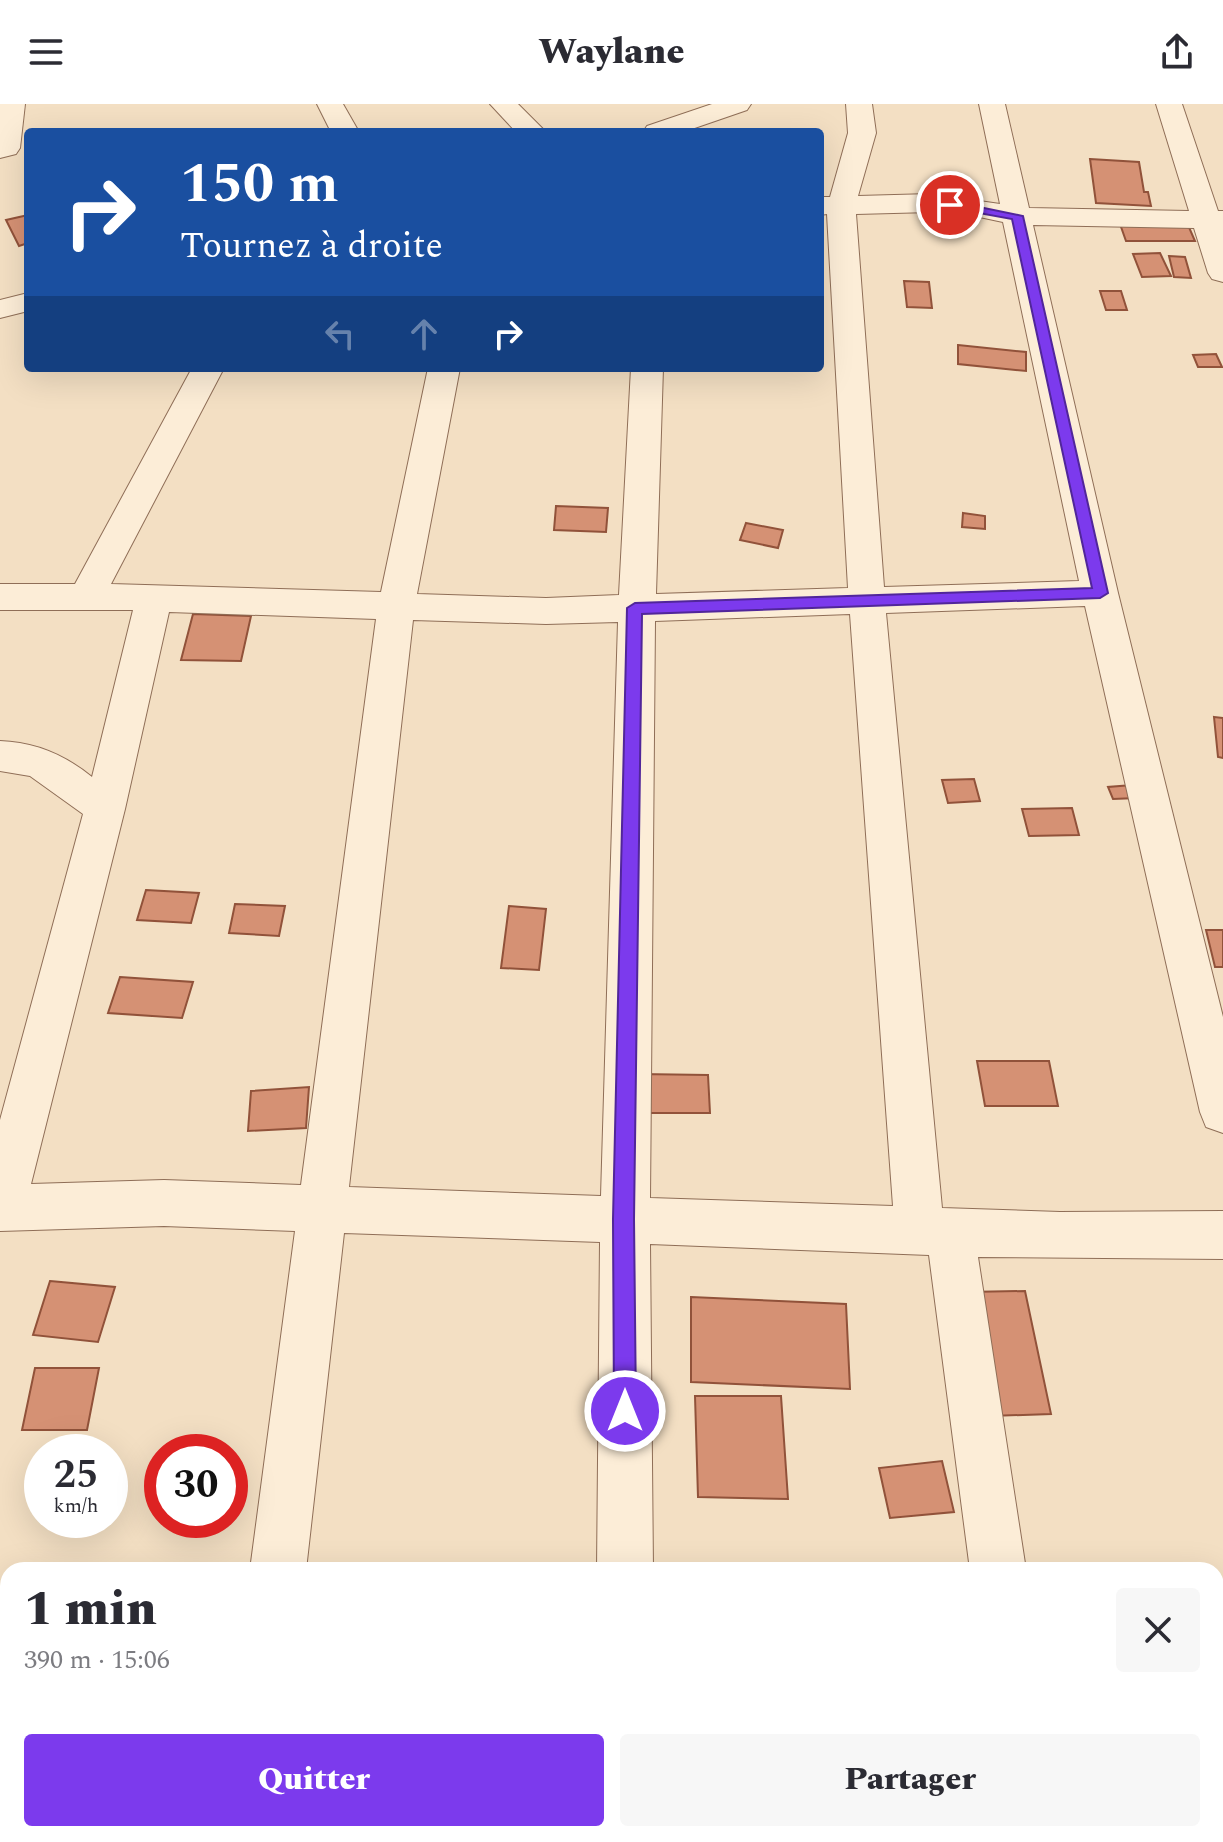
<!DOCTYPE html>
<html lang="fr">
<head>
<meta charset="utf-8">
<style>
	:root { --surface:#fff; --page:#f7f7f7; --text:#2b2b33; --muted:#7c7c81; --accent:#7c3aed }
	body { margin:0; font-family:Spectral,serif; background:var(--page); color:var(--text); height:100vh; display:flex; flex-direction:column; font-size:30px; white-space:nowrap }
	* { box-sizing:border-box; margin:0 }
	p { font-size:26px; color:var(--muted) }
	.icon { flex:none; width:44px; height:44px; fill:none; stroke:currentColor; stroke-width:2; stroke-linecap:round; stroke-linejoin:round }
	.map { position:relative; flex:1; overflow:hidden }
	.sheet { position:absolute; left:0px; top:1458px; width:1224px; height:280px; display:flex; flex-direction:column; background:var(--surface); border-radius:24px 24px 0 0; box-shadow:0 8px 32px #0002 }
	.sheet>* { flex:none }
	.top-card { position:absolute; left:24px; top:24px; width:800px; height:244px; border-radius:8px; box-shadow:0 8px 32px #0002; background:#1a4fa0; color:#fff; overflow:hidden }
	.speed { position:absolute; left:24px; top:1330px; display:flex; gap:16px; font-size:40px; font-weight:700; text-align:center }
	.speed>* { display:grid; place-content:center; width:104px; height:104px; border-radius:50%; background:var(--surface); box-shadow:0 8px 32px #0002; line-height:1 }
	.speed small { font-size:20px; font-weight:400 }
	.speed .limit { border:12px solid #d22; background:#fff; color:#111 }
	.pin { position:absolute; display:grid; place-items:center; width:68px; height:68px; color:#fff; margin:-34px; border:4px solid #fff; border-radius:50%; box-shadow:0 2px 8px #0007 }
	.me { position:absolute; width:88px; margin:-44px; rotate:0deg; stroke-linejoin:round; filter:drop-shadow(0 0 6px #0008) }
	.turn { display:flex; align-items:center; gap:28px; height:168px; padding:0 24px; font-size:36px }
	.turn .icon { width:104px; height:104px; stroke-width:2.5 }
	.turn b { display:block; font-size:56px; line-height:68px }
	.lanes { display:flex; align-items:center; height:76px; padding:0 24px; background:#0003; justify-content:center; gap:40px; direction:ltr }
	.lanes .off { opacity:.35 }
	.round { display:grid; place-items:center; flex:none; width:84px; height:84px; border-radius:8px; background:var(--page) }
	.overview { display:flex; align-items:center; justify-content:space-between; height:136px; padding:0 24px }
	h1 { font-size:48px; font-weight:800; line-height:60px }
	.cta { display:flex; gap:16px; margin-top:auto; padding:16px 24px }
	.cta a { flex:1; height:92px; border-radius:8px; background:var(--accent); color:#fff; font-size:32px; font-weight:800; line-height:92px; text-align:center }
	.cta a+a { background:var(--page); color:var(--text) }
	header { display:flex; justify-content:space-between; align-items:center; height:104px; padding:0 24px; background:var(--surface); font-size:36px; font-weight:800 }
	.map>svg:first-child { display:block }
	.building { fill:#d59174; stroke:#91523a; stroke-width:2 }
	.lines { fill:none; stroke-linecap:round; stroke-linejoin:round }
	.minor-casing { stroke:#8f6e57; stroke-width:2 }
	.minor { fill:#fcedd7; fill-rule:evenodd }
	.route { fill:#7c3aed; stroke:#51269a; stroke-width:2 }
</style>
</head>
<body>
<header><svg class="icon" aria-label="menu" viewBox="0 0 24 24"><path d="M4 6h16M4 12h16M4 18h16"/></svg>Waylane<svg class="icon" aria-label="share" viewBox="0 0 24 24"><path d="M12 15V3M7 8l5-5 5 5M5 13v7h14v-7"/></svg></header>
<div class="map">
<svg width="1223" height="1738" viewBox="0 0 1223 1738">
	<rect width="100%" height="100%" fill="#f3dfc3"/>
	<!-- building -->
	<g class="building">
		<path d="M1090,55L1139,58L1144,88H1148L1151,102L1096,99Z"/>
		<path d="M28,111V139L19,142L6,116Z"/>
		<path d="M1120,120L1188,121L1195,137H1126Z"/>
		<path d="M1160,149L1171,172L1142,173L1133,150Z"/>
		<path d="M1169,152L1185,153L1191,174L1174,173Z"/>
		<path d="M904,177L929,178L932,204L907,203Z"/>
		<path d="M1100,187H1121L1127,206H1106Z"/>
		<path d="M958,241L1026,248V267L958,260Z"/>
		<path d="M1216,250L1222,263H1198L1193,251Z"/>
		<path d="M556,402L608,404L606,428L554,426Z"/>
		<path d="M963,409L985,412V425L962,423Z"/>
		<path d="M746,419L783,426L778,444L740,436Z"/>
		<path d="M193,510L251,512L241,557L181,556Z"/>
		<path d="M1214,613L1223,614V654L1218,653Z"/>
		<path d="M974,675L980,697L948,699L942,676Z"/>
		<path d="M1132,681L1137,694L1113,695L1108,683Z"/>
		<path d="M1072,704L1079,731L1029,732L1022,705Z"/>
		<path d="M146,786L199,789L191,819L137,816Z"/>
		<path d="M235,800L285,802L279,832L229,829Z"/>
		<path d="M509,802L546,805L539,866L501,864Z"/>
		<path d="M1206,826H1223V863H1215Z"/>
		<path d="M120,873L193,878L182,914L108,909Z"/>
		<path d="M977,957H1049L1058,1002H985Z"/>
		<path d="M639,970L708,971L710,1009H640Z"/>
		<path d="M309,983L306,1024L248,1027L251,987Z"/>
		<path d="M50,1177L115,1183L98,1238L33,1231Z"/>
		<path d="M1025,1187L1051,1310L990,1312L967,1188Z"/>
		<path d="M691,1193L846,1200L850,1285L691,1278Z"/>
		<path d="M35,1264H99L87,1326H22Z"/>
		<path d="M695,1292H781L788,1395L698,1393Z"/>
		<path d="M942,1357L954,1408L890,1414L879,1364Z"/>
		<rect x="0" y="1570" width="8" height="80"/>
	</g>
	<g class="lines">
		<!-- minor casing -->
		<g class="minor-casing">
			<g id="minor">
				<path d="M0,0H25L20,44L16,50L0,54Z"/>
				<path d="M317,0H343L359,28H331Z"/>
				<path d="M490,0H518L546,28H516Z"/>
				<path d="M712,0H751L747,6L683,28H643L647,22Z"/>
				<path d="M846,0H872L876,29L858,92L931,90L1000,100L979,0H1005L1029,104L1189,107L1156,0H1182L1218,107H1223V178L1212,175L1208,169L1194,124L1033,121L1118,489L1223,913V1029L1206,1023L1200,1008L1085,502L886,509L942,1104L1060,1108L1223,1107V1155L978,1153L1026,1466H970L929,1151L650,1140L653,1466H597L600,1138L344,1129L306,1466H250L295,1127L164,1122L0,1127V1016L83,710L30,672L0,667V637C35,638 65,651 92,673L133,506H0V480H75L192,264H224L111,480L381,488L428,264H460L417,490L546,494L619,491L631,264H663L656,490L848,484L827,110L820,111V93H830L848,29ZM931,108L970,111L1003,118L1079,477L884,483L856,110ZM169,508L376,515L301,1081L164,1076L31,1080L125,705ZM850,510L893,1102L650,1094L655,517ZM413,516L546,520L618,518L601,1092L349,1083Z"/>
				<path d="M28,189V207L0,214V196Z"/>
				<path d="M214,1730H276L275,1738H213Z"/>
				<path d="M595,1730H657L658,1738H596Z"/>
				<path d="M1005,1730H1067L1068,1738H1006Z"/>
			</g>
		</g>
		<!-- minor -->
		<use href="#minor" class="minor"/>
	</g>
	<!-- route -->
	<path class="route" d="M950,97L1023,112L1108,489L1100,494L642,510L634,1115L636,1307L632,1314L625,1318L617,1314L614,1307L613,1115L627,504L635,499L1092,484L1012,115L946,103V98Z"/>
</svg>
<div class="speed"><div>25<small>km/h</small></div><div class="limit">30</div></div>
<div class="pin" style="left:950px;top:101px;background:#d93025"><svg class="icon" aria-label="arrive" viewBox="0 0 24 24"><path d="M6 21V4h12l-3 4 3 4H6"/></svg></div>
<svg class="me" style="left:625px;top:1307px" viewBox="-20 -20 40 40"><circle r="17" fill="#7c3aed" stroke="#fff" stroke-width="3"/><path d="M0-11L8 9 0 5-8 9z" fill="#fff"/></svg>
<div class="top-card">
<div class="turn"><svg class="icon" aria-label="right" viewBox="0 0 24 24"><path d="M7 20v-9h11M14 6l5 5-5 5"/></svg><div><b>150 m</b>Tournez à droite</div></div>
<div class="lanes"><svg class="icon off" aria-label="left" viewBox="0 0 24 24"><path d="M17 20v-9H6M10 6l-5 5 5 5"/></svg><svg class="icon off" aria-label="ahead" viewBox="0 0 24 24"><path d="M12 20V5M6 11l6-6 6 6"/></svg><svg class="icon" aria-label="right" viewBox="0 0 24 24"><path d="M7 20v-9h11M14 6l5 5-5 5"/></svg></div>
</div>
<section class="sheet">
<div class="overview"><div><h1>1 min</h1><p>390 m · 15:06</p></div><a class="round"><svg class="icon" aria-label="close" viewBox="0 0 24 24"><path d="M6 6l12 12M18 6L6 18"/></svg></a></div>
<div class="cta"><a>Quitter</a><a>Partager</a></div>
</section>
</div>
</body>
</html>
